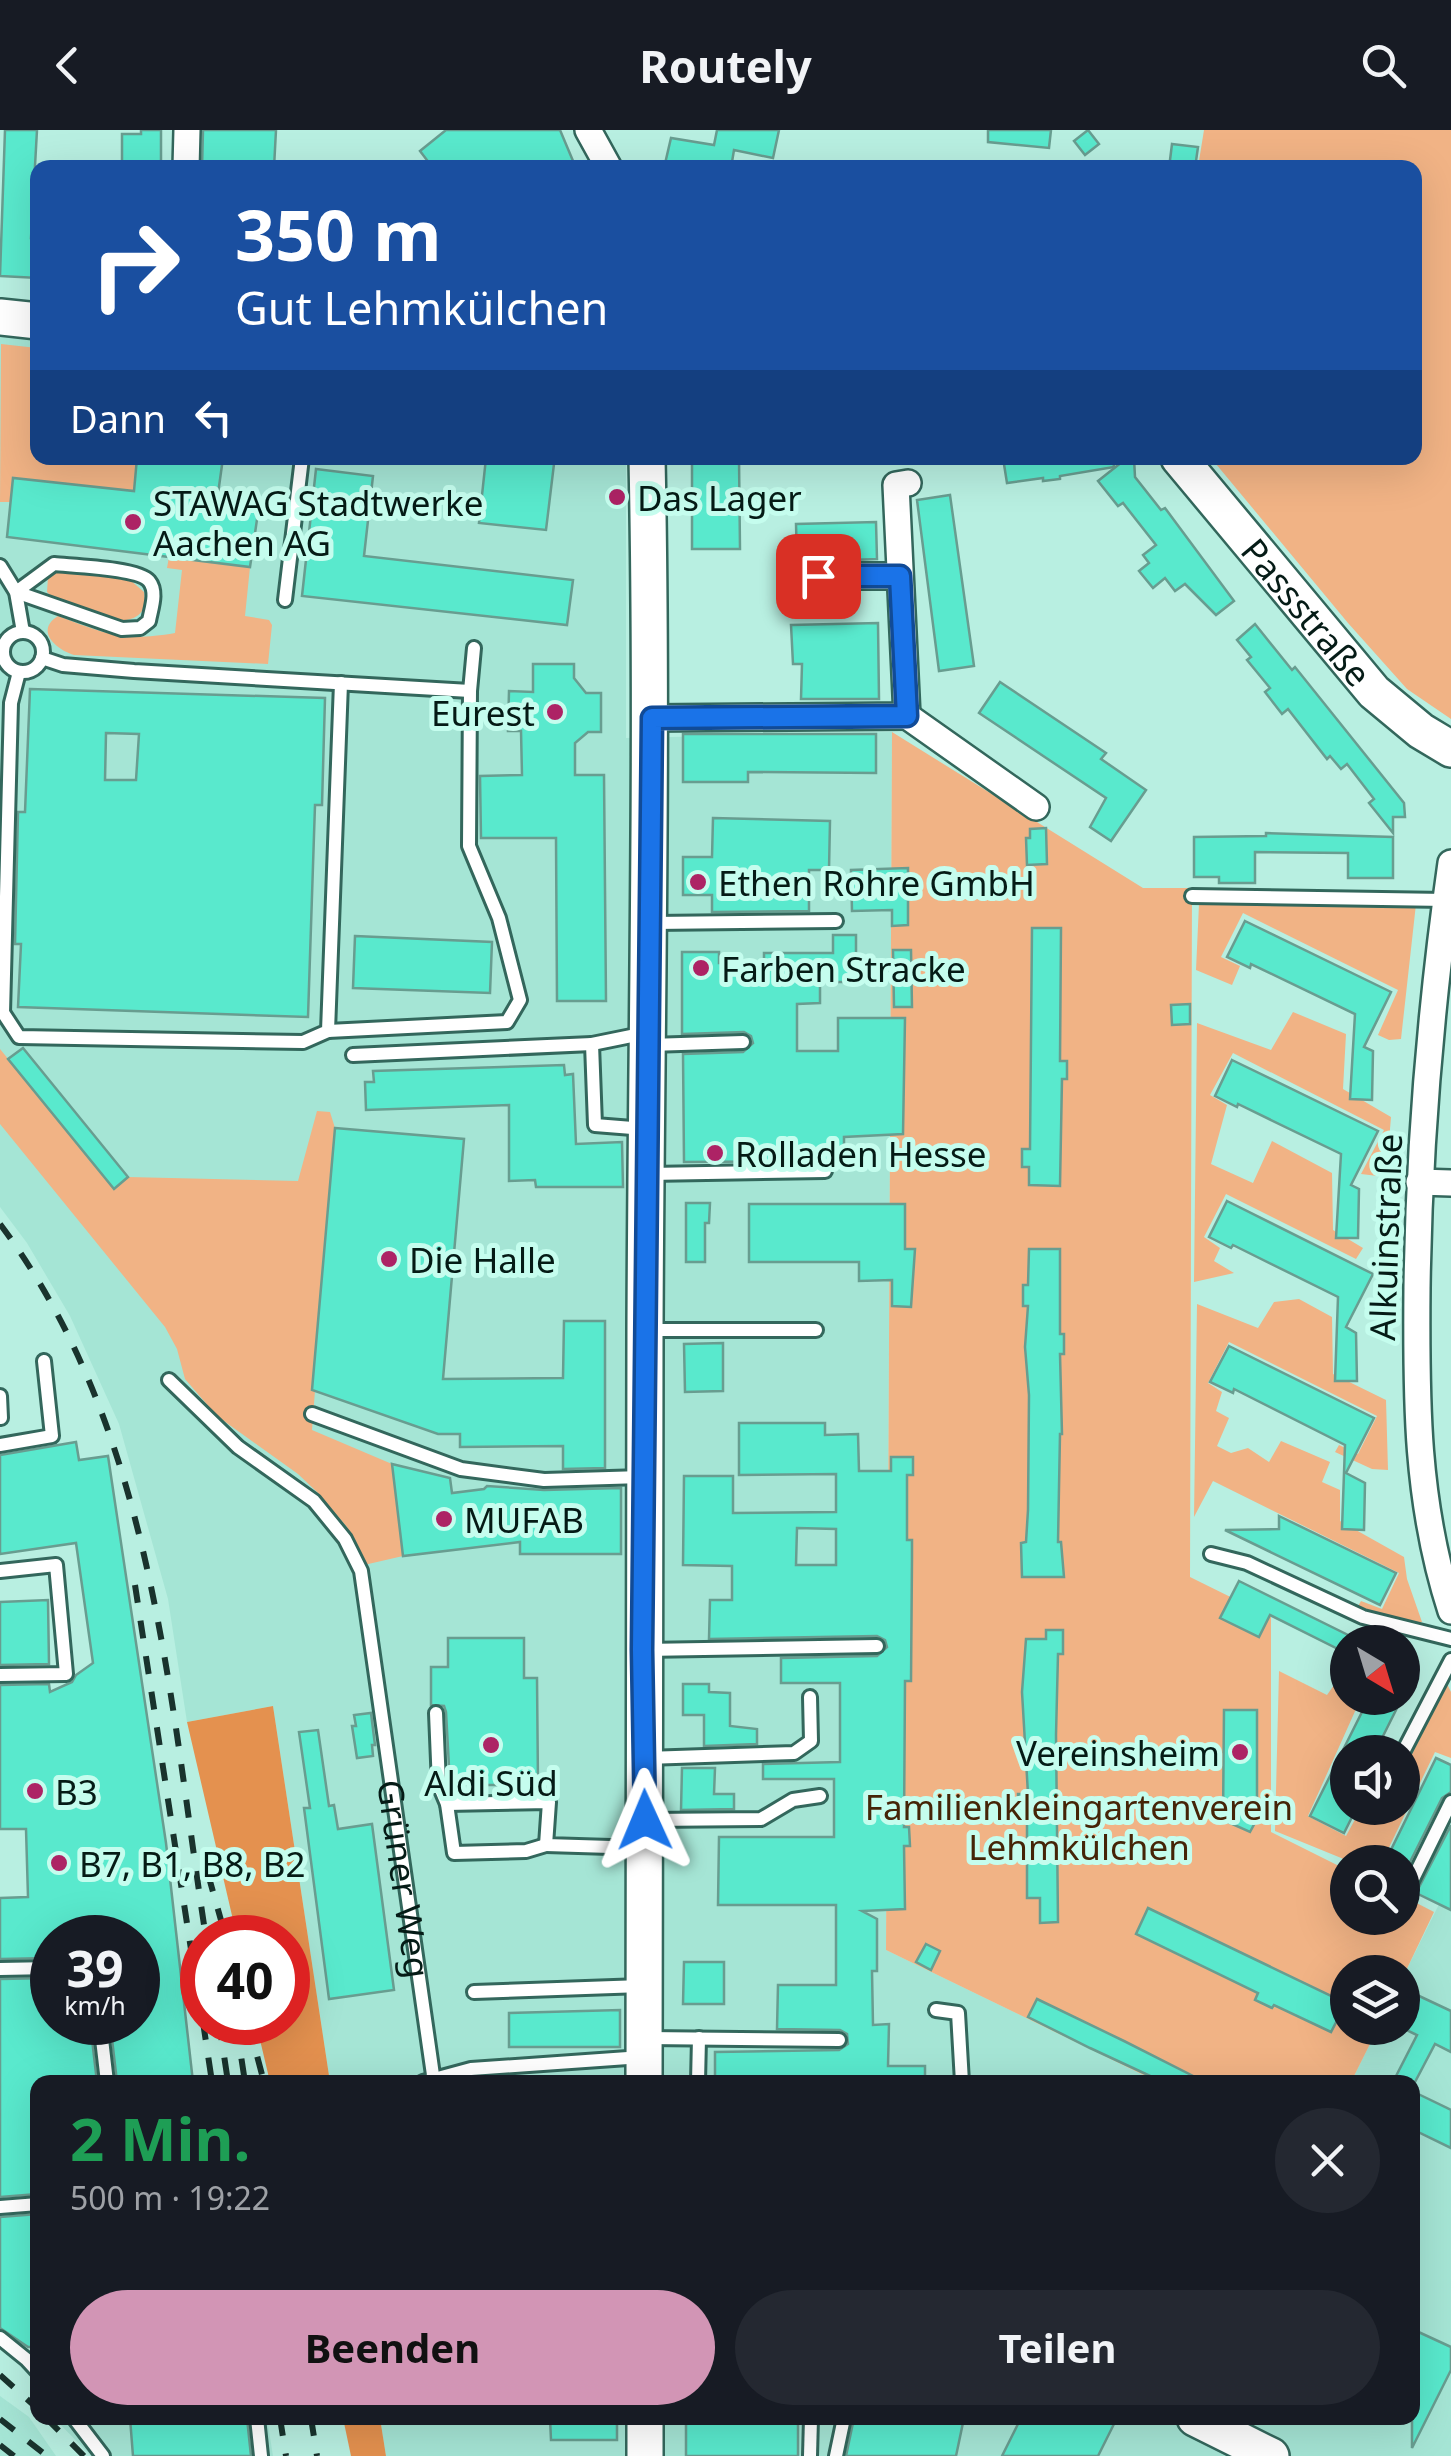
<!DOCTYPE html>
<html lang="de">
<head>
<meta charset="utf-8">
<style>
	:root { --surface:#171b24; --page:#242831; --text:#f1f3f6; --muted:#9ea1a6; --accent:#d295b5 }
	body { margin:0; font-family:"Noto Sans",sans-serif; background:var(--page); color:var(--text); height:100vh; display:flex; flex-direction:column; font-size:38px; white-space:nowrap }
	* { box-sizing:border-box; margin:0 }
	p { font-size:32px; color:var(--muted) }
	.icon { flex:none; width:55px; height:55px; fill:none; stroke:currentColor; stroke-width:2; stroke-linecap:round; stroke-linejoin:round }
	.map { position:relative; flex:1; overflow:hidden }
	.panel { position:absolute; left:30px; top:1945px; width:1390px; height:350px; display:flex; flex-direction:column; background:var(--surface); border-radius:20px; box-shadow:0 10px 40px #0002 }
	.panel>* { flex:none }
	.top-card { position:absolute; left:30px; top:30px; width:1392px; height:305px; border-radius:20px; box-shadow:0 10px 40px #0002; background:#1a4fa0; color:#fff; overflow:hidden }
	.needle { width:65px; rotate:142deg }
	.controls { position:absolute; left:1330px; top:1495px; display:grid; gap:20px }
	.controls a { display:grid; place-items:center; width:90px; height:90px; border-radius:50%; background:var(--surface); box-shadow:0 10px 40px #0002; font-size:50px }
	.speed { position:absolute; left:30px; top:1785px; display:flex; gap:20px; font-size:50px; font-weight:700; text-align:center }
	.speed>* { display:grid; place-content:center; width:130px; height:130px; border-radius:50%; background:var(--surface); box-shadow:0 10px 40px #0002; line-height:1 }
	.speed small { font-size:25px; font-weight:400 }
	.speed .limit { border:15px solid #d22; background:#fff; color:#111 }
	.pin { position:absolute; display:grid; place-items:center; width:85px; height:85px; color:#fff; margin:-42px; border-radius:20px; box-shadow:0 5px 15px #0006 }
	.me { position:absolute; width:110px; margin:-55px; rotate:359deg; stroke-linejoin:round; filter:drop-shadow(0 0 8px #0008) }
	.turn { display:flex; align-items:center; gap:35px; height:210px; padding:0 40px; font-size:45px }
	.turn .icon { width:130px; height:130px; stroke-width:2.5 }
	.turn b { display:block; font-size:70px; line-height:85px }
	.then { display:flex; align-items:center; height:95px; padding:0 40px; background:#0003; gap:20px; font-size:38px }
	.round { display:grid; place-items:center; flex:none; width:105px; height:105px; border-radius:52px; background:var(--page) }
	.headline { display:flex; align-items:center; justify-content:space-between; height:170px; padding:0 40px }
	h1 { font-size:60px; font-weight:700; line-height:75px; color:#1e9e55 }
	.cta { display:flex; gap:20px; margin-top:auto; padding:20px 40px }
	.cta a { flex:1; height:115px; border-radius:60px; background:var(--accent); color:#111; font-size:40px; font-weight:700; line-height:115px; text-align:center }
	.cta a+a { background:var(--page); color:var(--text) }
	header { display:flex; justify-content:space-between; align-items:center; height:130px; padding:0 40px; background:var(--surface); font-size:45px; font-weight:700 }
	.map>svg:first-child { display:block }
	.built { fill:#a5e5d5 }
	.green { fill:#f1b385 }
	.forest { fill:#e4914f }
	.building { fill:#59e9cd; stroke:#689d90; stroke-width:2.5; fill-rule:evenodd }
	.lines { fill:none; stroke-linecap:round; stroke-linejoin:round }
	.lane-casing { stroke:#33675c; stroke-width:18 }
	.street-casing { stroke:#33675c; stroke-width:30 }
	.secondary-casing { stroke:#33675c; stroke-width:40 }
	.lane { stroke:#fff; stroke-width:12 }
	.street { stroke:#fff; stroke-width:25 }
	.secondary { stroke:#fff; stroke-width:35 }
	.rail { stroke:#19332d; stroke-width:6; stroke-dasharray:18 18; stroke-linecap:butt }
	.route-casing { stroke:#114b97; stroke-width:25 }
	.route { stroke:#1a73e8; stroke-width:18 }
	.poi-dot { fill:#ad2365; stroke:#c5fdee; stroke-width:4 }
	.labels { text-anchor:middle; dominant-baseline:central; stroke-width:10; stroke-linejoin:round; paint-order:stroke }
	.poi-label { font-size:35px; fill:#051b16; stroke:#c5fdee; text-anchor:start }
	.street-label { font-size:35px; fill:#051b16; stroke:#c5fdee }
	.park-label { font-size:35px; fill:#452407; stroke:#c5fdee }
</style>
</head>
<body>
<header><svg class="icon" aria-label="back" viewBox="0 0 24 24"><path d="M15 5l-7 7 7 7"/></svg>Routely<svg class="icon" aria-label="search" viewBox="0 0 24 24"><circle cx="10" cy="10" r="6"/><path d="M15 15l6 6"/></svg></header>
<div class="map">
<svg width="1451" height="2326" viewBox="0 0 1451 2326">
	<rect width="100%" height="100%" fill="#b8efe1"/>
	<!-- built -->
	<g class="built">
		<path d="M0,201L37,206L38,328H626V608L892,602L886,1820L1158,1952H330L273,1576L187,1592L168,1469L119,1294L70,1186L27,1113L0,1077Z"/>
		<path d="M1451,1750V2326H386L380,2288H1412V1952H1351L1378,1898H1402L1403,1847Z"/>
		<path d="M0,2266L29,2287L56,2326H0Z"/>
		<path d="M54,2288H267L273,2326H91Z"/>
	</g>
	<!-- green -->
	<g class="green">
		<path d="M1204,0H1451V589L1407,559L1348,493L1211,328H1415V38L1198,37Z"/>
		<path d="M1,214L37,218L38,328H137V335L149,363L13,348L10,372H0Z"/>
		<path d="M169,427L250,437L245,486L269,490L272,495L268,534L74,525C57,520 34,501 58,486C106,504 123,512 175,503L182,440L167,438Z"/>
		<path d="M56,441L129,449L144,462C154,516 62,479 47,462L48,447Z"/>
		<path d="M892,602L1143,758H1192L1190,1447L1271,1487V1702L1347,1740L1348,1788H1402L1403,1766L1434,1782L1403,1847L1402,1842H1348V1898H1378L1351,1952H1158L886,1820Z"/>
		<path d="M1199,774H1416L1401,909L1389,910L1378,905L1398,860L1243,783L1221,827L1240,836L1232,855L1196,840Z"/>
		<path d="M1293,882L1346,904L1343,959L1391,987L1386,1047L1361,1044L1384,1000L1233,923L1210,965L1227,975L1211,1034L1253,1053L1272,1011L1332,1043L1333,1100L1363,1118L1356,1129L1226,1064L1204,1107L1220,1118L1214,1131L1234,1143L1194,1152L1197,893L1271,920Z"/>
		<path d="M0,919L114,1058L128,1047L298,1051L317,981L330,982L335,998L312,1300L392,1334L403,1426L364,1435L347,1397L316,1361L298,1344L217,1286L185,1249L177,1219L165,1197L0,994Z"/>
		<path d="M1299,1169L1332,1187L1333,1244L1386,1270L1388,1340L1372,1339L1335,1322L1339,1315L1358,1324L1377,1286L1229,1212L1208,1253L1222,1262L1216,1281L1229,1288L1217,1316L1231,1323L1248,1318L1269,1332L1281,1311L1330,1332L1322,1352L1340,1360V1391L1404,1427L1407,1449L1422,1492L1393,1493L1357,1478L1361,1471L1382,1479L1399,1443L1213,1351L1194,1387L1197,1174L1258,1198L1274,1172Z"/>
		<path d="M1279,1541L1327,1565L1339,1548L1347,1551L1348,1568H1361L1308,1686L1346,1706L1358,1684L1376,1693L1384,1678H1402L1403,1642L1447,1554L1451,1562V1628L1435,1622L1382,1732H1351L1275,1701Z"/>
	</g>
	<!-- forest -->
	<g class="forest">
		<path d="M273,1576L330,1952H270L256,1893L288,1892V1808L237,1807L187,1592Z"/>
		<path d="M343,2288H380L386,2326H351Z"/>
	</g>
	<!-- building -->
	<g class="building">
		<path d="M5,0H37L31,108H37L38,148L0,146Z"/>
		<path d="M141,0H161V38L122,36V4H141Z"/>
		<path d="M203,0H276L274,38H202Z"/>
		<path d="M446,0H560L576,38H433L420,21Z"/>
		<path d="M717,0H779L773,28L734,20L731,38H664L671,8L714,15Z"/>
		<path d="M988,0H1051L1049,18L988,12Z"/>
		<path d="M1088,0L1099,14L1085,25L1074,11Z"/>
		<path d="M1172,14L1198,17L1195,38H1169Z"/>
		<path d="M137,328H223L217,371L259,376L250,437L7,407L13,348L134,361Z"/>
		<path d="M486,328L554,334L546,400L479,393Z"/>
		<path d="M692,328H739L740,419H692Z"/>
		<path d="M1003,328H1113L1114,337L1060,346V349L1043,351V348L1007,353Z"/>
		<path d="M1127,328H1134L1135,347L1161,380L1165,378L1234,471L1216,485L1185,454L1175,461L1165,448L1153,458L1139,441L1149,433L1143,425L1156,415L1123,373L1118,376L1098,351Z"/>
		<path d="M316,339L373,346L364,426L573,450L567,495L302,466Z"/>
		<path d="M950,365L974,536L939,541L917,370Z"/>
		<path d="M876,392L877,429L797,432L796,394Z"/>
		<path d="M878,493L879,569H801L802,534H793L791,495Z"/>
		<path d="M1255,494L1292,540L1295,537L1404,673L1405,687H1393V703L1369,673L1374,669L1347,634L1341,639L1330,626L1327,629L1288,579L1282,584L1265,562L1270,558L1247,530L1251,527L1237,510Z"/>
		<path d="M533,534H574V548L586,563H601V602H588L575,613V645H604L606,871H557L556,708H481L480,646L522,645L521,601H508L509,561L533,562Z"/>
		<path d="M1000,552L1106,623L1101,629L1146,660L1111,711L1090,697L1106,668L979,583Z"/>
		<path d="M30,559L325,568L322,675H315L308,887L18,877L21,814H15L18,682H25ZM106,603L139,604L136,650H105Z"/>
		<path d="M683,604H876V643L748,642V652H683Z"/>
		<path d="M713,688L830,691L829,740H809V781L712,782V765H683V727H712Z"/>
		<path d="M1046,698L1047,734L1027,735L1026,708H1030V699Z"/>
		<path d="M1266,703L1393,707V748H1348V723L1255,722V753H1219V747H1194V707L1266,706Z"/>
		<path d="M908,738V795L892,796V780L852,781L851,740Z"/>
		<path d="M1245,791L1391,862L1364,917L1373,921L1372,970L1350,969L1355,884L1251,834L1250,838L1227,827Z"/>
		<path d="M1032,798H1061L1060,931H1067V949H1062L1060,1056L1029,1055V1037H1022V1019H1030Z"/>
		<path d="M833,805H856V852H820V873L797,874V921H838V888H905L903,1004L844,1007V1031L684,1032L683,924L743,922L753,913L751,906L744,902L682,904V822H719V833H764V823H833Z"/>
		<path d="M355,806L492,812L490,863L353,858Z"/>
		<path d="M893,820H911L912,877H894Z"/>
		<path d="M1190,874V894L1172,895L1171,875Z"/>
		<path d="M23,918L128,1047L114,1059L8,929Z"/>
		<path d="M1232,930L1378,1001L1351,1055L1359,1059L1358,1108H1336L1341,1024L1238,974L1237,977L1215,966Z"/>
		<path d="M564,935L565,945L573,944L576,1014L622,1012L623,1057H536L535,1050L509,1051V975L366,980L365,952H374L373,941Z"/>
		<path d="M335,998L464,1009L443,1249L563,1248L564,1191H605V1338L563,1339V1316L460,1317V1304H438L312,1260Z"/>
		<path d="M1227,1071L1373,1144L1346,1197L1356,1203L1357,1251H1335L1338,1167L1233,1115L1231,1118L1209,1107Z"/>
		<path d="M686,1073H710L709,1093H705V1132H686Z"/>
		<path d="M749,1074H905V1119H915L911,1177L892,1176V1150L859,1151V1132H749Z"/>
		<path d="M1029,1119H1060V1204H1064V1224H1060L1062,1304H1060L1058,1412H1061L1064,1447H1022L1021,1413L1026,1412L1028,1380L1029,1265L1025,1217L1028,1176H1023V1155H1028Z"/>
		<path d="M723,1213V1261L685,1262L684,1214Z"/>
		<path d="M1229,1216L1374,1288L1346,1343L1365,1353L1364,1400L1342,1399L1345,1315L1234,1259L1233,1263L1210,1252Z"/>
		<path d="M739,1293H825V1305L858,1304L859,1341H891V1327H913V1345H907V1410H912V1428L911,1551H905L904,1697H909L910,1716H904L905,1779L862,1781L877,1789V1841H872L873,1895L889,1894L888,1936H925V1952H715V1922L839,1920L848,1914L847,1904L840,1900L777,1899L778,1855H836V1775H718L719,1707H834V1649H763V1634L840,1632V1553H781V1528L877,1526L887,1517L885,1510L877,1506L709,1509L710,1470H732V1436L683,1435L684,1346H733V1383L836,1382V1344L739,1345ZM797,1398L836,1399V1435H796Z"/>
		<path d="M76,1312L79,1330L108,1326L166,1713L193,1952H117L110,1892H138V1808H52V1828L0,1829V1768L28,1767L26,1699H0V1555L49,1554L50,1562L72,1552L76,1545L93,1533L76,1413L0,1424V1325Z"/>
		<path d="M392,1334L450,1348L452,1363L484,1359L487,1356L544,1360L621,1358V1424H520V1412L403,1426Z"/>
		<path d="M1279,1386L1396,1443L1380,1475L1225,1400L1279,1399Z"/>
		<path d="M1239,1451L1348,1505V1524L1270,1485L1259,1507L1220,1488Z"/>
		<path d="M48,1470L49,1534L0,1535V1472Z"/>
		<path d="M1046,1500H1063V1524H1058L1056,1605L1058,1792L1040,1793V1768H1027V1685H1018V1664H1028L1022,1562L1026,1509H1046Z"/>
		<path d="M448,1508H524V1548H537L538,1655H450L446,1582L444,1576L431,1575V1537H448Z"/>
		<path d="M683,1554H709V1562L730,1563V1596L757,1599V1614L704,1616V1585H683Z"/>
		<path d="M1369,1568H1402L1375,1622H1348V1678L1355,1681L1344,1703L1310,1686Z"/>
		<path d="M1224,1580H1257V1689L1250,1702L1223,1690Z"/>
		<path d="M371,1583L375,1615H372L373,1626L357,1628L352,1596H356L354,1585Z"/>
		<path d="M318,1600L329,1676L334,1675L338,1699L372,1694L394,1860L329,1869L304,1678H310L299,1602Z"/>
		<path d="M1436,1628L1451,1635V1662L1442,1668L1402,1748V1732H1385Z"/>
		<path d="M682,1638H715L714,1664H734V1679L681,1680Z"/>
		<path d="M1451,1695V1780L1416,1763Z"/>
		<path d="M1148,1778L1346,1873L1331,1902L1274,1875L1272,1878L1255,1870L1258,1863L1136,1804Z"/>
		<path d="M926,1814L940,1821L931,1840L916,1832Z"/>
		<path d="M684,1832H724V1874H683Z"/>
		<path d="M52,1848V1892H90L97,1952H38V2064L0,2067V1849Z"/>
		<path d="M1417,1865L1451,1881V1922L1435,1914L1415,1952H1393L1417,1905L1402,1898Z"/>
		<path d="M1037,1869L1124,1911L1205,1952H1163L1090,1918L1028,1887Z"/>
		<path d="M620,1880V1917H509V1883Z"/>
		<path d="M1412,1961L1451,1980V2018L1412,1999Z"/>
		<path d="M38,2084V2217H28L0,2198V2087Z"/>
		<path d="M1412,2199L1451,2217V2240L1412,2318Z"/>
		<path d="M130,2288H247L251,2326H133Z"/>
		<path d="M550,2288H617V2310H551Z"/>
		<rect x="686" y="2288" width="112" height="38"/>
		<path d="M854,2288H964L956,2326H846Z"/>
		<path d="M1021,2288H1105L1115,2292L1098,2326H1002Z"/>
	</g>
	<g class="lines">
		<!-- lane casing -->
		<g class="lane-casing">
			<g id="lane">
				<path d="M54,434C73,436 139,438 149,451C158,462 151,479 149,491L140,498L122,499L16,462Z"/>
				<path d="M0,436L16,462L23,502"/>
				<path d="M285,470L302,328"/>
				<circle cx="23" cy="522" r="20"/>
				<path d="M42,528L63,535L134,541L470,561"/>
				<path d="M1192,766L1446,770"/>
				<path d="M653,793L836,791"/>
				<path d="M0,878L19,907L303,912L328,901L341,553"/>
				<path d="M3,883L11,573L19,542"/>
				<path d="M328,901L507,892L520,870L499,788L469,716L470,561L474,518"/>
				<path d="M650,915L743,912"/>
				<path d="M353,925L592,914"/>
				<path d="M645,999L595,995L592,914L646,903"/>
				<path d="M649,1044L825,1041"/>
				<path d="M647,1200H816"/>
				<path id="s1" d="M169,1250L238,1317L314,1371L345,1409L361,1441L434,1952"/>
				<path d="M0,1266L1,1288"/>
				<path d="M312,1284L461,1339L544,1350L642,1347"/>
				<path d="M0,1315L52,1306L44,1231"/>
				<path d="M1211,1424L1247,1433L1363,1487L1451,1509"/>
				<path d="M0,1441L56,1435L66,1544L0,1545"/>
				<path d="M644,1520L877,1516"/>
				<path d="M436,1583L439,1655L447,1674L454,1723L526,1721L546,1715"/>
				<path d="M1402,1624L1451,1530"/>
				<path d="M646,1628L794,1623L811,1611L810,1567"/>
				<path d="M447,1674L549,1672L546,1715L643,1718"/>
				<path d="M1374,1684L1377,1678"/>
				<path d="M648,1690L761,1689L793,1670L820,1666"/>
				<path d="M1410,1755L1451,1672"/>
				<path d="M0,1839L52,1838"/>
				<path d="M474,1862L642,1856"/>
				<path d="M936,1880L958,1883L962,1952"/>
				<path d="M100,1892L107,1952"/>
				<path d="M647,1908L839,1910"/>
				<path d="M423,1952L471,1939L642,1927"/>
				<path d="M698,1952L699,1908"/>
				<path d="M0,2077L38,2074"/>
				<path d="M0,2208L26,2229L38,2242"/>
				<path d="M74,2288L103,2326"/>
				<path d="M257,2288L261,2326"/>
				<path d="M810,2326L811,2288"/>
				<path d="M836,2326L844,2288"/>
			</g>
		</g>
		<!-- street casing -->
		<g class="street-casing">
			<g id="street">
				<path d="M588,0L609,38"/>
				<path d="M186,38L187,0"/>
				<path d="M818,446H900"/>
				<path d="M907,586L1036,677"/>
				<path d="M652,588L907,586L896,355L908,353"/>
				<path d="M1451,733C1431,874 1419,1015 1417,1158C1416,1270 1416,1373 1451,1481"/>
				<path d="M1419,1052L1451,1053"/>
			</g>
		</g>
		<!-- secondary casing -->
		<g class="secondary-casing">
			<g id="secondary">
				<path d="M0,187L38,191"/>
				<path id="s2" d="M1179,328L1374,562L1421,601L1451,619"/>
				<path d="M644,1952C645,1702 643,1452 645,1201C646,910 653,619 647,328"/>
				<path d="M1195,2288L1271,2326"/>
				<path d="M645,2326V2288"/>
			</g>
		</g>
		<!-- lane -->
		<use href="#lane" class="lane"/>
		<!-- street -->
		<use href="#street" class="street"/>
		<!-- secondary -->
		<use href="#secondary" class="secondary"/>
		<!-- rail -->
		<g class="rail">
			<path d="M0,1094C154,1300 168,1562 206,1808"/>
			<path d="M135,1455L202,1891"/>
			<path d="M208,1744L226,1808"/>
			<path d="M203,1892L212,1952"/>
			<path d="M219,1892L228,1952"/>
			<path d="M248,1892L264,1952"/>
			<path d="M236,1893L245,1952"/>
			<path d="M0,2245L38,2279"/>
			<path d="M46,2288L84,2326"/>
			<path d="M280,2288L286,2326"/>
			<path d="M311,2288L317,2326"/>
			<path d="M0,2289L47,2326"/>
			<path d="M0,2315L14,2326"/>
		</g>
	</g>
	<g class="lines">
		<!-- route casing -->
		<g class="route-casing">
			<path id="route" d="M645,1690L642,1520L652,588L907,586L900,446H818"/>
		</g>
		<!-- route -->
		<use href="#route" class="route"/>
	</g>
	<!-- markers -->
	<g class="poi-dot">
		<circle cx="617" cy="367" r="10"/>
		<circle cx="133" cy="392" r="10"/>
		<circle cx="555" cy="582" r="10"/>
		<circle cx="698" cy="752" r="10"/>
		<circle cx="701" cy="838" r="10"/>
		<circle cx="715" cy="1023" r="10"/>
		<circle cx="389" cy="1129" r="10"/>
		<circle cx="444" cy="1389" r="10"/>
		<circle cx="491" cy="1615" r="10"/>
		<circle cx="1240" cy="1622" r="10"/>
		<circle cx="35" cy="1661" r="10"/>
		<circle cx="59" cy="1733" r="10"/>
	</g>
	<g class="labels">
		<!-- poi labels -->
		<g class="poi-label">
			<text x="637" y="367">Das Lager</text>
			<text x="153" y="372">STAWAG Stadtwerke<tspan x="153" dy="40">Aachen AG</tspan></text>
			<text x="535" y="582" text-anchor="end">Eurest</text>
			<text x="718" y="752">Ethen Rohre GmbH</text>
			<text x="721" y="838">Farben Stracke</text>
			<text x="735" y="1023">Rolladen Hesse</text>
			<text x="409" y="1129">Die Halle</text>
			<text x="464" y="1389">MUFAB</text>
			<text x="1220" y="1622" text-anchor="end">Vereinsheim</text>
			<text x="491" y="1652" text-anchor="middle">Aldi Süd</text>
			<text x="55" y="1661">B3</text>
			<text x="79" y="1733">B7, B1, B8, B2</text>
		</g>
		<!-- street labels -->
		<g class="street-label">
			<text stroke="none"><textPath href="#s2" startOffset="200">Passstraße</textPath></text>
			<text transform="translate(1385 1107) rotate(-88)">Alkuinstraße</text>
			<text stroke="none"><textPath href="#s1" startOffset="585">Grüner Weg</textPath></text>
		</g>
		<!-- park labels -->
		<g class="park-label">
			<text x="1079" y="1676">Familienkleingartenverein<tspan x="1079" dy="40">Lehmkülchen</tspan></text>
		</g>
	</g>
</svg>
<div class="controls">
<a><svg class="needle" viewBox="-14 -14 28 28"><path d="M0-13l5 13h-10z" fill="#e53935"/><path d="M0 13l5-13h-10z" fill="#9ea1a6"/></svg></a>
<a><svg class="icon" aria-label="sound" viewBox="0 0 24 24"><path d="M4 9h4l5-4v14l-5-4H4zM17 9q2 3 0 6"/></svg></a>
<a><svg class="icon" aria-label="search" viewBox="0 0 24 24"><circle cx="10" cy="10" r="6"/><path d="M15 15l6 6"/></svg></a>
<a><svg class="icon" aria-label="layers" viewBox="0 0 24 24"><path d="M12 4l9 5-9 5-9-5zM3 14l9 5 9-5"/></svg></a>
</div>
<div class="speed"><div>39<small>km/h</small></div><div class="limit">40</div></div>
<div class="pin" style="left:818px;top:446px;background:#d93025"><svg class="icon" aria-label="arrive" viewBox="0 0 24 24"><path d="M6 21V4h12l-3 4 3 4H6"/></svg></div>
<svg class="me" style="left:645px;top:1690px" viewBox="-20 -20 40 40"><path d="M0-17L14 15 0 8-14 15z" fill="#1a73e8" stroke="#fff" stroke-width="4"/></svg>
<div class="top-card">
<div class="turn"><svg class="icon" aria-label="right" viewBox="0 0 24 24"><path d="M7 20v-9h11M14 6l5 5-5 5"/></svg><div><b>350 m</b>Gut Lehmkülchen</div></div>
<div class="then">Dann<svg class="icon" aria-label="left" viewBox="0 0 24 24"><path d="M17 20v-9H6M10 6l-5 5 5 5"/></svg></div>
</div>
<section class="panel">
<div class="headline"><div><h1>2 Min.</h1><p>500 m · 19:22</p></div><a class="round"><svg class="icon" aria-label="close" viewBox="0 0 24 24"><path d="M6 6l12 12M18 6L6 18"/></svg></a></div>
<div class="cta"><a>Beenden</a><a>Teilen</a></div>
</section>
</div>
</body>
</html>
